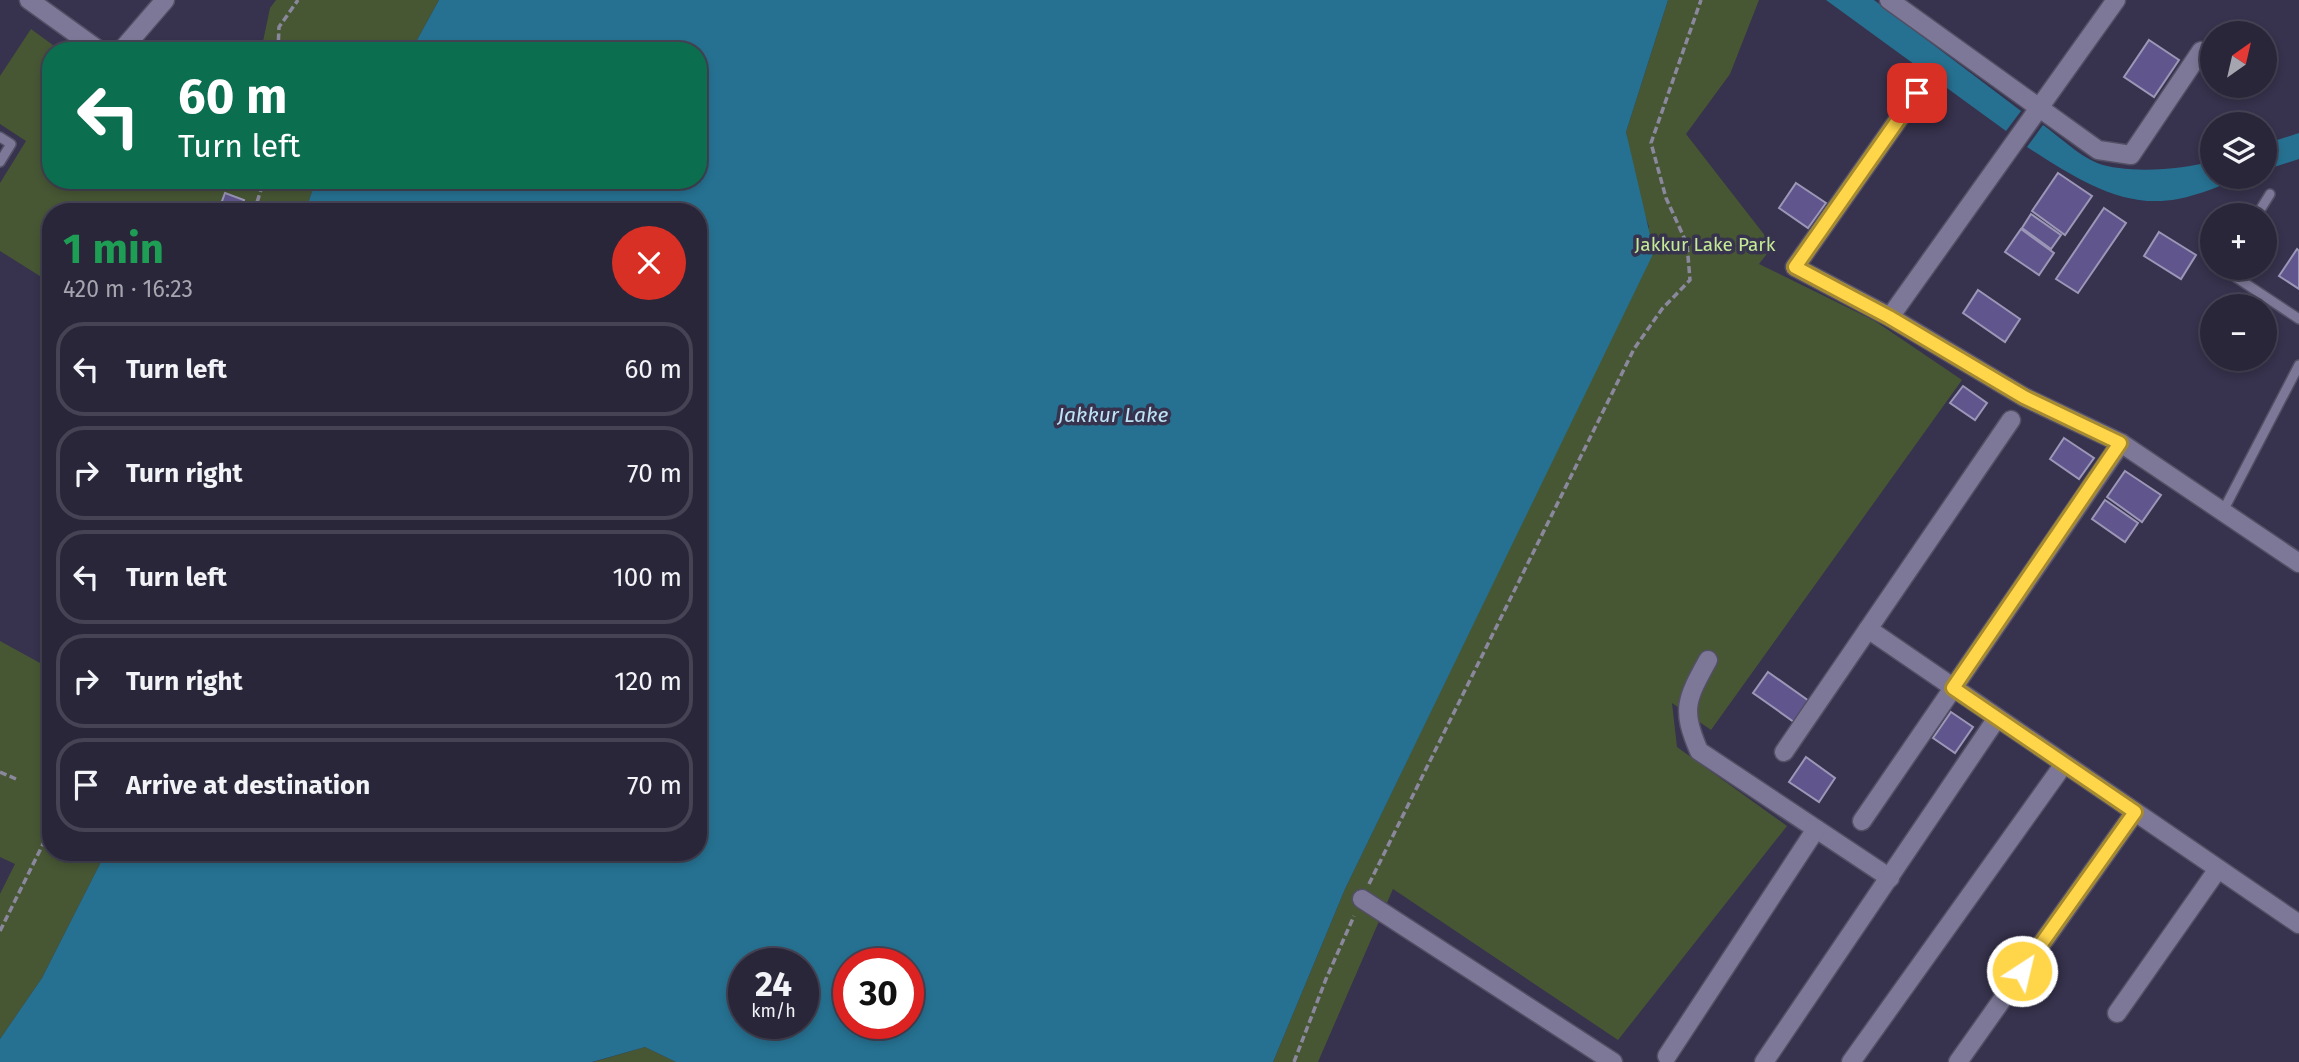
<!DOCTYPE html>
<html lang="en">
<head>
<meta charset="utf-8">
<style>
	:root { --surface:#29263a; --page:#312e42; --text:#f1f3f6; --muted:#a5a5af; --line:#454354 }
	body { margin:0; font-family:"Fira Sans",sans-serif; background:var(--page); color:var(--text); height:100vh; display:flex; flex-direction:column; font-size:26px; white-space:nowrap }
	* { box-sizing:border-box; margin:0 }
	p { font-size:23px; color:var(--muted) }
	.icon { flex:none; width:38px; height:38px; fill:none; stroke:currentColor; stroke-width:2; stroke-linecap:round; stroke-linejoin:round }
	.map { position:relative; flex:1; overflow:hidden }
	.side { position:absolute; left:42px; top:203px; width:665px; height:658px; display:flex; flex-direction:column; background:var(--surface); border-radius:28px; box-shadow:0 4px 10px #0003,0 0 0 2px var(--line) }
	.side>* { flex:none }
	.guide { position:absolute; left:42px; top:42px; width:665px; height:147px; border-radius:28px; box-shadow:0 4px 10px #0003,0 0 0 2px var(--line); background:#0b6e4f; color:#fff; overflow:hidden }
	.needle { width:46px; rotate:34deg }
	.controls { position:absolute; left:2200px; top:21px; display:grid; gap:14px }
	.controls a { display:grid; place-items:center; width:77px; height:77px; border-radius:50%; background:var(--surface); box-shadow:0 4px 10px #0003,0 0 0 2px var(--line); font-size:35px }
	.speed { position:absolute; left:728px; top:948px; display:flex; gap:14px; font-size:35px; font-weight:700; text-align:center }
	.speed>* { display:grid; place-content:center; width:91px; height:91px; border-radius:50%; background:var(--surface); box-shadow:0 4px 10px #0003,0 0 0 2px var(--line); line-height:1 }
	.speed small { font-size:18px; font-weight:400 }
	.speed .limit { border:10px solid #d22; background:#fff; color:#111 }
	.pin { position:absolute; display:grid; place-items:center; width:60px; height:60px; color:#fff; margin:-30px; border-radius:14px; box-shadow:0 4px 10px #0006 }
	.me { position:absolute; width:77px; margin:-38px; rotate:35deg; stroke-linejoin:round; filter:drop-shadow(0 0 5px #0008) }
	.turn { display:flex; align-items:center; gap:24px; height:147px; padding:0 21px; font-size:32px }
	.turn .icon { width:91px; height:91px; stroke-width:2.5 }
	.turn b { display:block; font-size:49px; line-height:60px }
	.round { display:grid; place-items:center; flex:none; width:74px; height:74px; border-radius:37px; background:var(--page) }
	.head { display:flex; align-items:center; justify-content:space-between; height:119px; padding:0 21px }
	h1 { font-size:42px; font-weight:700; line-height:52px; color:#1e9e55 }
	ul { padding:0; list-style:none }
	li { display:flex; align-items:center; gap:21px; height:94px; margin:0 14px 10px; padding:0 7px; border:4px solid var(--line); border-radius:28px }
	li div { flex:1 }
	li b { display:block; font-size:26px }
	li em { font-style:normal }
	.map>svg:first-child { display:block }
	.green { fill:#475734 }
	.water { fill:#267191; fill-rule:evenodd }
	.building { fill:#60568d; stroke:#9c97b7; stroke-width:2 }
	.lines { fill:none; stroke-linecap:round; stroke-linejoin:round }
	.lane-casing { stroke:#534f65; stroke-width:12 }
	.street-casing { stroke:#534f65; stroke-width:21 }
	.path { stroke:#8b889e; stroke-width:3.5; stroke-dasharray:7 3.5; stroke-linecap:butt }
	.lane { stroke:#7d7897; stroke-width:9 }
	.street { stroke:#7d7897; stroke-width:18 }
	.route-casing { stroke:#a68a30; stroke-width:18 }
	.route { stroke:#ffd54a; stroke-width:12 }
	.labels { text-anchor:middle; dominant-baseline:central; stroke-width:7; stroke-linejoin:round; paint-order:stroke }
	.park-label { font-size:19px; fill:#c4ea95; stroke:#37324d }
	.water-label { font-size:21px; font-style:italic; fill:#bde3f5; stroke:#37324d }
</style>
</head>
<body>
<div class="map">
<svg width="2299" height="1062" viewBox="0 0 2299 1062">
	<rect width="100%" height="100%" fill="#37324d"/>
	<!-- green -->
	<g class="green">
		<path d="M276,0H439L411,51H261L270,8Z"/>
		<path d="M1668,0H1759L1730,74L1686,134L1773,246L1759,264L1875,321L1962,380L1711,730L1672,703L1677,747L1787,826L1618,1040L1393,889L1318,1062H1273L1345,889L1588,386L1649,227L1637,192L1626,132Z"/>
		<path d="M31,29L61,51H51V180H208L216,186L220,180H316L305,212H51V283L0,251V183L26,141L0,124V76Z"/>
		<path d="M0,641L51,669V852H106L42,978L0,1039V894L15,864L0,857Z"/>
		<path d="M645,1047L676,1062H593Z"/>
	</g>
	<!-- water -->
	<g class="water">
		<path d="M439,0H1668L1626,132L1654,252L1345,889L1273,1062H676L645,1047L592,1062H0V1039L42,978L106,852H698V212H305L316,180H698V51H411ZM744,964H803V1024H744ZM849,964H908V1024H849Z"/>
		<path d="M1826,0H1874L2021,111L2006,131Z"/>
		<path d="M2043,125C2060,137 2078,155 2097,163C2126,174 2183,170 2212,161V177H2245C2223,184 2200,195 2178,199C2121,210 2073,176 2027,147Z"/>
		<path d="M2299,133V159L2265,170V144Z"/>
	</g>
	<!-- building -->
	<g class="building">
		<path d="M2149,40L2179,60L2154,97L2124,77Z"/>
		<path d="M2058,173L2092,196L2065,235L2032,211Z"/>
		<path d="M1796,183L1826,203L1808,228L1779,208Z"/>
		<path d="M225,193L244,200L239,212H218Z"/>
		<path d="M2104,208L2126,223L2078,293L2056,279Z"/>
		<path d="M2031,214L2061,235L2051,249L2022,228Z"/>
		<path d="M2021,229L2054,253L2039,275L2005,252Z"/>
		<path d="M2159,232L2196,255L2181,279L2144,256Z"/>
		<path d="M2297,249L2299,251V289L2279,276Z"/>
		<path d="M1978,290L2020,319L2005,342L1963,313Z"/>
		<path d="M1963,386L1987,403L1975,420L1950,403Z"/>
		<path d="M2064,438L2094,458L2079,479L2050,459Z"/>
		<path d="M2125,471L2161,495L2142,522L2107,497Z"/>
		<path d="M2105,500L2138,523L2125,542L2092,519Z"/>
		<path d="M1768,672L1809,701L1794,722L1753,693Z"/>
		<path d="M1951,712L1973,727L1955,753L1933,738Z"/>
		<path d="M1806,757L1835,778L1819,802L1789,782Z"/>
	</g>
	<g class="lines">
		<!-- lane casing -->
		<g class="lane-casing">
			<g id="lane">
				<path d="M0,137L11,144L0,162"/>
				<path d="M2257,215L2270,194"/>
				<path d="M2229,268L2228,272L2299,319"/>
				<path d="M2224,509L2299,365"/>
			</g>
		</g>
		<!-- street casing -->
		<g class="street-casing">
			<g id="street">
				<path d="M29,0L100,51"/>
				<path d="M1889,0L2098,150L2131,155L2201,51"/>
				<path d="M121,51L165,0"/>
				<path d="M1917,93L1795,267L1890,317L2024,397L2121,443L2299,563"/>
				<path d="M1890,317L2116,0"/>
				<path d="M1868,629L2299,924"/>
				<path d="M1708,660C1686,700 1681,709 1699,751L1890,878"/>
				<path d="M1784,752L2011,420"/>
				<path d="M1862,821L2121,443"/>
				<path d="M1362,899L1613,1062"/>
				<path d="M2117,1013L2218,869"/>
				<path d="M1667,1056L1816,829"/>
				<path d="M1764,1062L1997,718"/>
				<path d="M1851,1062L2064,764"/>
				<path d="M1958,1062L2135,812"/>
			</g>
		</g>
		<!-- path -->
		<g class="path">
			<path d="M278,51L279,27L298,0"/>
			<path d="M254,212L264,180"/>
			<path d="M0,772L16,779"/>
			<path d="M1369,884L1634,349L1662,309L1690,280L1687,244L1666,198L1651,143L1701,0"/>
			<path d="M0,931L51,828"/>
			<path d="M1294,1062L1326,979L1354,916"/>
		</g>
		<!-- lane -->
		<use href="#lane" class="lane"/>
		<!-- street -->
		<use href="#street" class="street"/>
	</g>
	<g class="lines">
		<!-- route casing -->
		<g class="route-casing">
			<path id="route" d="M1917,93L1795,267L1889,317L2024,397L2120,443L1953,688L2135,812L2022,971"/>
		</g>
		<!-- route -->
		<use href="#route" class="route"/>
	</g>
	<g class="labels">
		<!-- park labels -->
		<g class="park-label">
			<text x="1705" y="244">Jakkur Lake Park</text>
		</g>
		<!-- water labels -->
		<g class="water-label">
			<text x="1113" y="415">Jakkur Lake</text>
		</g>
	</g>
</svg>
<div class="controls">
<a><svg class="needle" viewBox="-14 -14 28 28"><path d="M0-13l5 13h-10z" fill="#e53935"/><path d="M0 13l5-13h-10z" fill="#a5a5af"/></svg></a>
<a><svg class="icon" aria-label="layers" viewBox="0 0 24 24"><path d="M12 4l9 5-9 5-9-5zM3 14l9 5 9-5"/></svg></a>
<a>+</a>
<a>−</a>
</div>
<div class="speed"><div>24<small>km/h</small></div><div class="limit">30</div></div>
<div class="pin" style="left:1917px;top:93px;background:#d93025"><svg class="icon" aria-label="arrive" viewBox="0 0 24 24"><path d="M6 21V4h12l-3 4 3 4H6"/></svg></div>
<svg class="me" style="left:2022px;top:971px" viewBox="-20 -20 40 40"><circle r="17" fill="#ffd54a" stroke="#fff" stroke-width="3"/><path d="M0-11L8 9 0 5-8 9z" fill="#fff"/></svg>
<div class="guide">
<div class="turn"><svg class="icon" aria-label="left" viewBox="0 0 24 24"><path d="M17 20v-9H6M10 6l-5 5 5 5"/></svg><div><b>60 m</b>Turn left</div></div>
</div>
<section class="side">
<div class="head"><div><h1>1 min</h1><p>420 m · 16:23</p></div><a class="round" style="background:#d93025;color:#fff"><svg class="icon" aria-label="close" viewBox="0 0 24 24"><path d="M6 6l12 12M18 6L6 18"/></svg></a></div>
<ul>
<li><svg class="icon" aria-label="left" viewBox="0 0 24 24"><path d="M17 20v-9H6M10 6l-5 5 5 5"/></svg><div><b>Turn left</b></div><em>60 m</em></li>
<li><svg class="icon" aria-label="right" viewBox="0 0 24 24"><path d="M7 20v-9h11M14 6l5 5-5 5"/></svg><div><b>Turn right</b></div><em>70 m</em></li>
<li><svg class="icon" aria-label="left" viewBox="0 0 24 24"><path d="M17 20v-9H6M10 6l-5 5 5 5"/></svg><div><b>Turn left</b></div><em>100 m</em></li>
<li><svg class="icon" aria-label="right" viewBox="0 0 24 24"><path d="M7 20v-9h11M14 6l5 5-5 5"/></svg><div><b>Turn right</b></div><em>120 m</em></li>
<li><svg class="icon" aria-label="arrive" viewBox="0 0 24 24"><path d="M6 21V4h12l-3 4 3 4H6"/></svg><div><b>Arrive at destination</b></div><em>70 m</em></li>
</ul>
</section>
</div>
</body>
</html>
